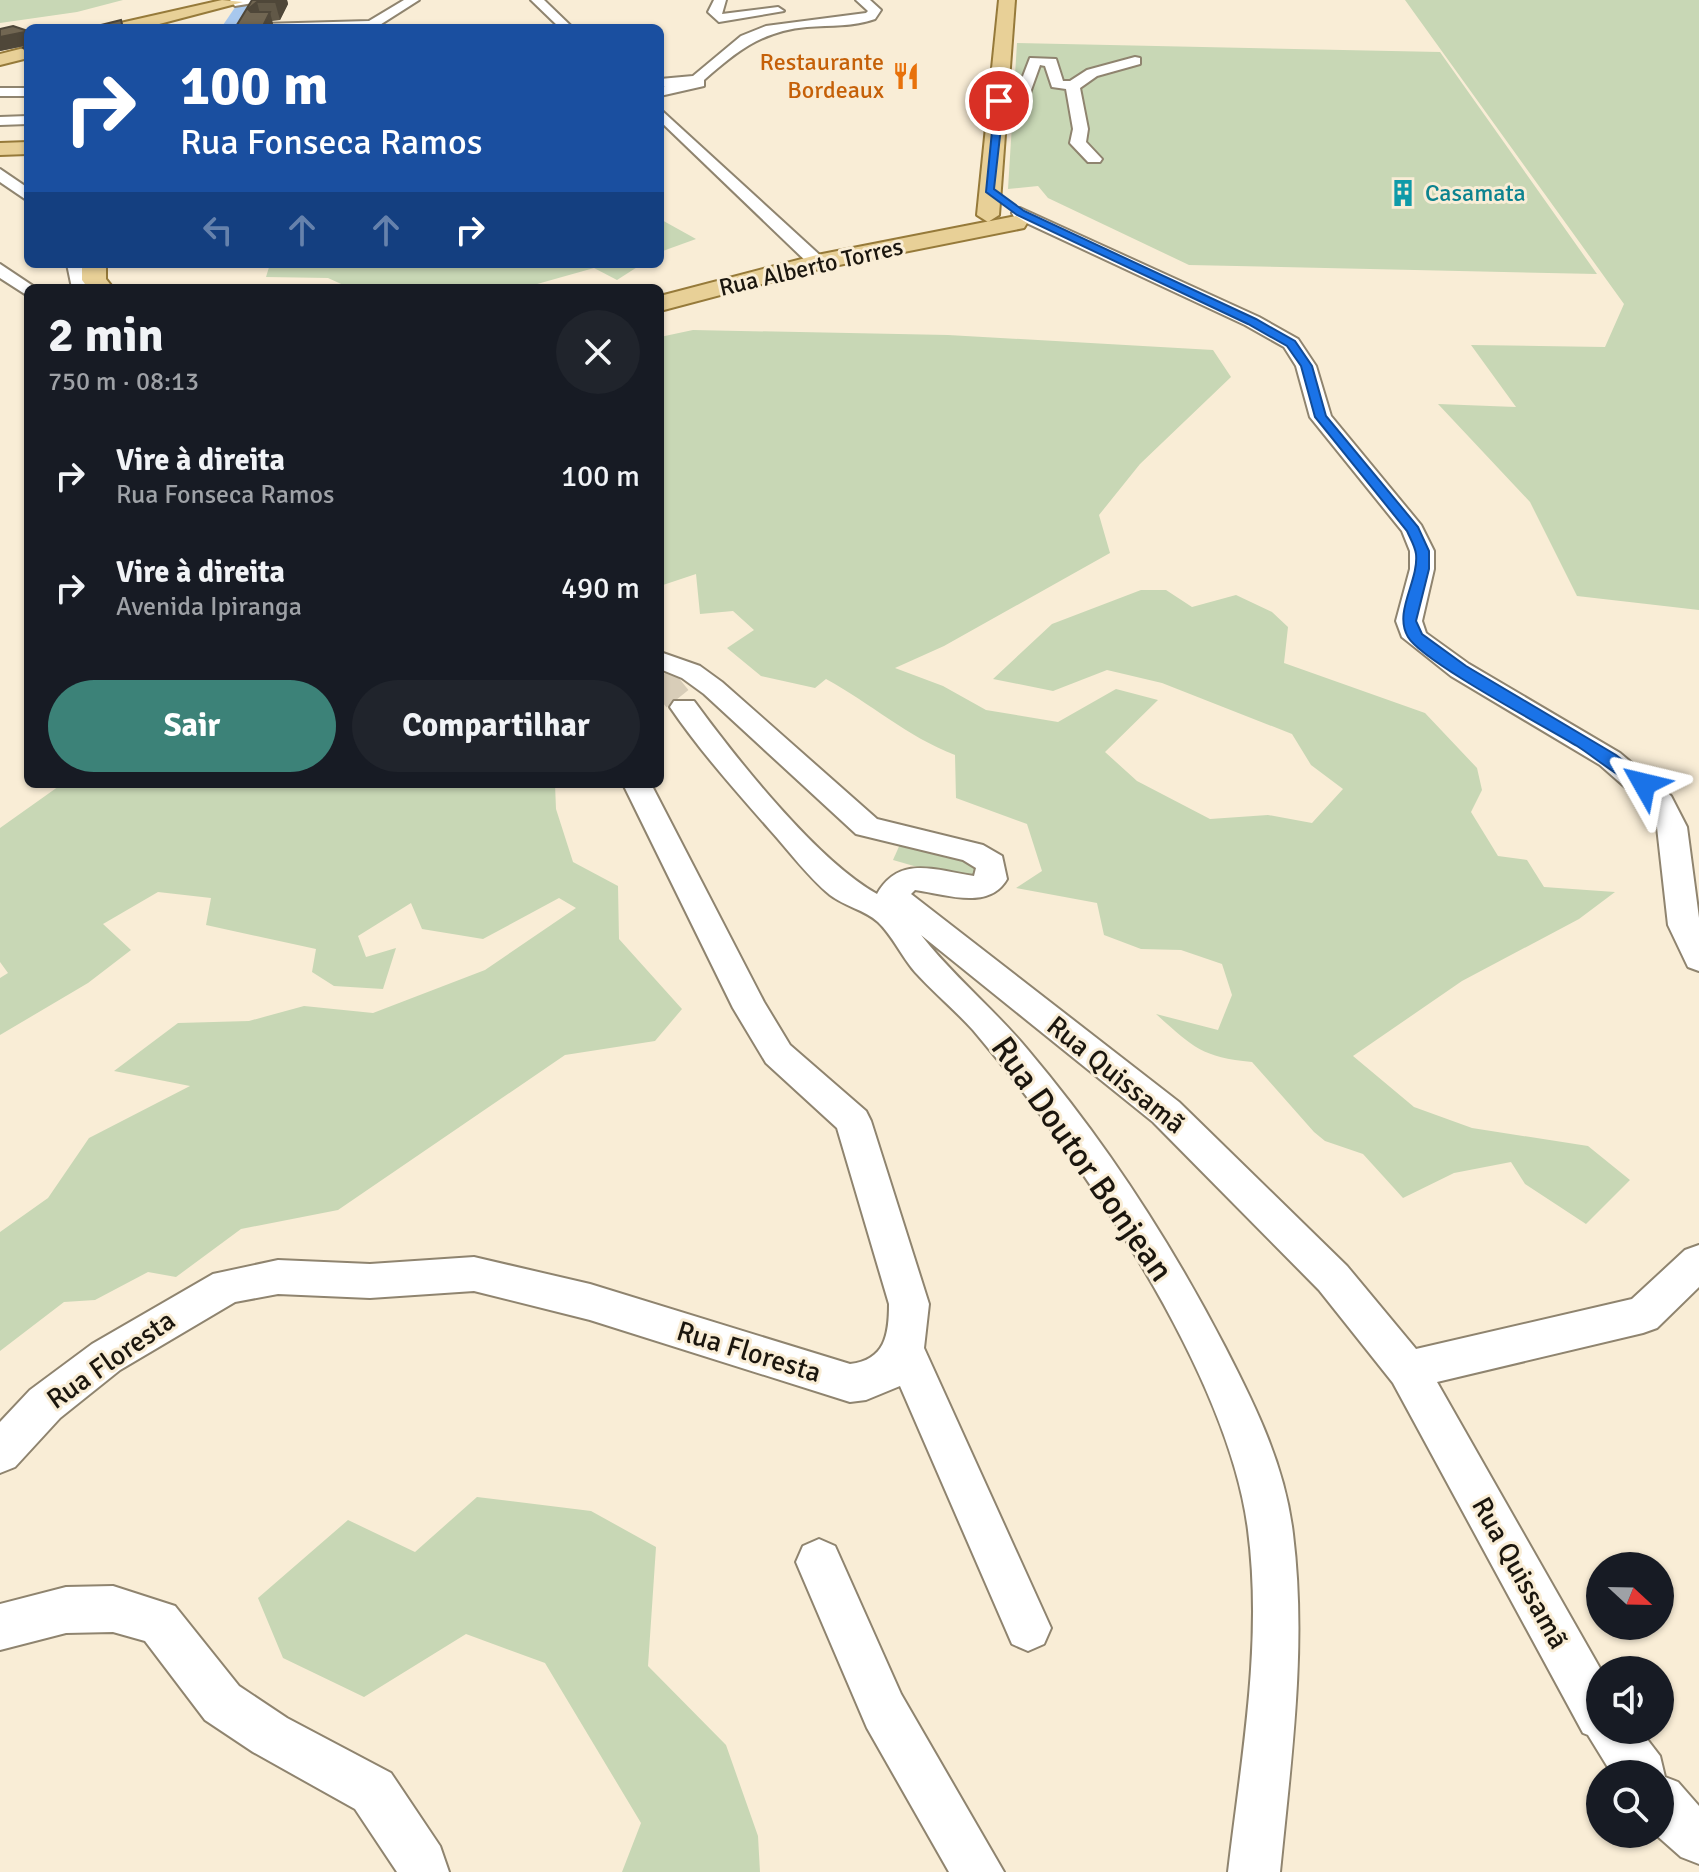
<!DOCTYPE html>
<html lang="pt">
<head>
<meta charset="utf-8">
<style>
	:root { --surface:#171b24; --page:#20242c; --text:#f1f3f6; --muted:#9ea1a6; --accent:#3c8278 }
	body { margin:0; font-family:Signika,sans-serif; background:var(--page); color:var(--text); height:100vh; display:flex; flex-direction:column; font-size:30px; white-space:nowrap }
	* { box-sizing:border-box; margin:0 }
	p { font-size:26px; color:var(--muted) }
	.icon { flex:none; width:44px; height:44px; fill:none; stroke:currentColor; stroke-width:2; stroke-linecap:round; stroke-linejoin:round }
	.map { position:relative; flex:1; overflow:hidden }
	.side { position:absolute; left:24px; top:284px; width:640px; height:504px; display:flex; flex-direction:column; background:var(--surface); border-radius:12px; box-shadow:0 2px 6px #0004 }
	.side>* { flex:none }
	.top-card { position:absolute; left:24px; top:24px; width:640px; height:244px; border-radius:12px; box-shadow:0 2px 6px #0004; background:#1a4fa0; color:#fff; overflow:hidden }
	.needle { width:52px; rotate:112deg }
	.tools { position:absolute; left:1586px; top:1552px; display:grid; gap:16px }
	.tools a { display:grid; place-items:center; width:88px; height:88px; border-radius:50%; background:var(--surface); box-shadow:0 2px 6px #0004; font-size:40px }
	.pin { position:absolute; display:grid; place-items:center; width:68px; height:68px; color:#fff; margin:-34px; border:4px solid #fff; border-radius:50%; box-shadow:0 2px 8px #0007 }
	.me { position:absolute; width:88px; margin:-44px; rotate:307deg; stroke-linejoin:round; filter:drop-shadow(0 0 6px #0008) }
	.turn { display:flex; align-items:center; gap:28px; height:168px; padding:0 24px; font-size:36px }
	.turn .icon { width:104px; height:104px; stroke-width:2.5 }
	.turn b { display:block; font-size:56px; line-height:68px }
	.lanes { display:flex; align-items:center; height:76px; padding:0 24px; background:#0003; justify-content:center; gap:40px; direction:ltr }
	.lanes .off { opacity:.35 }
	.round { display:grid; place-items:center; flex:none; width:84px; height:84px; border-radius:42px; background:var(--page) }
	.head { display:flex; align-items:center; justify-content:space-between; height:136px; padding:0 24px }
	h1 { font-size:48px; font-weight:700; line-height:60px }
	.cta { display:flex; gap:16px; margin-top:auto; padding:16px 24px }
	.cta a { flex:1; height:92px; border-radius:48px; background:var(--accent); color:#fff; font-size:32px; font-weight:700; line-height:92px; text-align:center }
	.cta a+a { background:var(--page); color:var(--text) }
	ul { padding:0; list-style:none }
	li { display:flex; align-items:center; gap:24px; height:112px; padding:0 24px }
	li div { flex:1 }
	li b { display:block; font-size:30px }
	li em { font-style:normal }
	.map>svg:first-child { display:block }
	.green { fill:#c8d7b5 }
	.lines { fill:none; stroke-linecap:round; stroke-linejoin:round }
	.river { fill:#a8c8ee; fill-rule:evenodd }
	.minor-tunnel { stroke:#d8cdb8; stroke-width:28; stroke-dasharray:28 14; stroke-linecap:butt }
	.minor-casing { stroke:#8f846f; stroke-width:4 }
	.major-casing { stroke:#967a3a; stroke-width:4 }
	.minor { fill:#fff; fill-rule:evenodd }
	.major { fill:#e8d097; fill-rule:evenodd }
	.wall { fill:#615847 }
	.shaded-wall { fill:#4f4739 }
	.building { fill:#716652; stroke:#4f4739; stroke-width:2 }
	.route { fill:#1a73e8; stroke:#114b97; stroke-width:2 }
	.labels { text-anchor:middle; dominant-baseline:central; stroke-width:6; stroke-linejoin:round; paint-order:stroke }
	.far-food-label { font-size:24px; fill:#c56008; stroke:#f9edd6; text-anchor:end }
	.far-culture-label { font-size:24px; fill:#0d838f; stroke:#f9edd6; text-anchor:start }
	.far-street-label { font-size:24px; fill:#1b160e; stroke:#f9edd6 }
	.street-label { font-size:28px; fill:#1b160e; stroke:#f9edd6 }
	.near-street-label { font-size:34px; fill:#1b160e; stroke:#f9edd6 }
</style>
</head>
<body>
<div class="map">
<svg width="1699" height="1872" viewBox="0 0 1699 1872">
	<rect width="100%" height="100%" fill="#f9edd6"/>
	<!-- green -->
	<g class="green">
		<path d="M0,0H123L77,12L0,23Z"/>
		<path d="M1405,0H1699V610L1577,596L1530,502L1438,404L1516,407L1471,345L1605,347L1624,304Z"/>
		<path d="M1017,43L1440,52L1597,274L1189,265L1048,198L1038,186L1008,189Z"/>
		<path d="M660,219L696,239L660,252Z"/>
		<path d="M270,264H642L617,280L594,268L523,288H350L328,278L266,277Z"/>
		<path d="M693,330L948,335L1213,350L1231,377L1140,464L1099,515L1110,553L944,646L895,668L943,686L986,710L1058,722L1116,689L1158,700L1105,752L1137,781L1210,819L1268,815L1312,823L1343,789L1311,765L1292,734L1162,683L1107,670L1053,691L993,679L1052,624L1141,590H1166L1192,607L1236,595L1272,612L1288,627L1284,663L1425,713L1477,768L1482,790L1471,812L1498,856L1527,860L1544,887L1615,892L1579,919L1462,981L1353,1056L1414,1107L1472,1128L1588,1146L1630,1180L1586,1224L1525,1184L1511,1162L1454,1173L1403,1198L1363,1154L1325,1141L1314,1132L1252,1062C1201,1057 1193,1047 1156,1014L1218,1030L1232,995L1222,964L1181,950L1141,949L1104,935L1097,903L1016,888L1042,871L1027,824L956,798L955,755C906,736 872,704 826,679L815,688L761,676L727,648L754,630L733,611L700,614L696,574L660,586V337Z"/>
		<path d="M62,784H555L556,809L573,862L618,886L619,939L682,1009L655,1041L565,1055L338,1210L241,1229L176,1277L148,1272L95,1300L64,1302L0,1351V1232L48,1198L89,1138L190,1086L114,1071L178,1023L249,1021L304,1006L373,1013L485,970L576,908L559,898L483,939L422,929L411,903L358,936L366,957L396,948L383,989L334,986L312,972L316,949L206,925L211,898L158,892L103,924L131,950L88,983L0,1035V978L8,973L0,962V828Z"/>
		<path d="M901,842L960,857L979,867L976,878L959,879L893,860Z"/>
		<path d="M477,1497L591,1511L656,1547L648,1666L726,1745L758,1836L760,1872H622L641,1823L545,1663L466,1634L364,1697L283,1658L258,1598L348,1520L415,1552Z"/>
	</g>
	<g class="lines">
		<!-- river -->
		<path class="river" d="M238,3L252,6L237,28H221Z"/>
		<!-- minor-tunnel -->
		<path class="minor-tunnel" d="M660,677L684,707"/>
		<!-- minor casing -->
		<g class="minor-casing">
			<g id="minor">
				<path d="M230,0H266V1L235,6Z"/>
				<path d="M404,0H419L375,28H256L262,24L369,21Z"/>
				<path d="M531,0H544L573,28H560Z"/>
				<path d="M714,0H726L722,14L778,7L784,11L719,22L708,12Z"/>
				<path d="M856,0H870L881,10L875,19C853,27 831,25 807,27C762,31 737,51 704,80V86L660,96V88L665,86L660,87V79L693,76L741,36L766,26L866,13L868,11Z"/>
				<path d="M1135,57L1140,58V64L1097,76L1080,88L1088,129L1086,142L1102,159L1100,162H1088L1070,143L1073,129L1066,89L1052,87L1045,66L1040,65L1026,104L999,105L992,101L999,97H1015L1030,58L1056,59L1063,81H1070L1087,70Z"/>
				<rect x="0" y="88" width="28" height="8"/>
				<path d="M660,109L823,258V266H811L660,121Z"/>
				<path d="M28,116V124L0,125V117Z"/>
				<path d="M0,169L28,188V201L0,182Z"/>
				<path d="M1020,208L1259,317L1298,339L1316,366L1331,416L1421,525L1434,551V569L1422,621L1426,633L1469,664L1620,753L1671,796L1687,827L1699,918V971L1688,967L1668,925L1657,827L1649,808L1600,765L1451,676L1402,637L1396,621L1410,569V551L1402,531L1310,417L1296,366L1284,347L1245,325L1014,217L1012,213Z"/>
				<path d="M0,264L36,288H28V296L0,278Z"/>
				<path d="M67,264H85L90,288H72Z"/>
				<path d="M660,652L700,666L722,682L877,819L983,845L1002,856L1007,879C989,911 945,894 915,890L911,894L1179,1102L1347,1266L1416,1349L1632,1299L1685,1250L1699,1245V1287L1657,1328L1643,1333L1437,1382L1601,1670L1600,1730H1640L1660,1756L1665,1777L1678,1782L1699,1806V1864L1681,1857L1655,1834H1660V1774H1612L1588,1735L1583,1733L1393,1383L1319,1290L1153,1122L921,935C953,976 995,1010 1028,1050C1105,1141 1170,1241 1225,1347C1256,1407 1285,1466 1293,1534C1307,1646 1291,1760 1280,1872H1228C1241,1760 1263,1643 1248,1530C1228,1371 1076,1151 973,1030C955,1010 933,992 915,972C902,957 892,935 878,922C865,910 844,906 830,895C808,877 789,851 770,830C735,790 700,751 670,707L674,701H694C736,758 816,860 877,894C900,854 936,871 974,876L976,868L963,860L856,834L704,694L682,678L660,669Z"/>
				<path d="M623,784H651L764,1002L790,1045L866,1111L871,1121L929,1304L924,1348L1051,1628L1044,1644L1028,1651L1012,1644L900,1386L866,1400L850,1402L590,1320L474,1291L370,1298L278,1294L235,1302L120,1370L60,1418L15,1467L0,1473V1422L30,1390L92,1344L213,1274L278,1260L370,1264L474,1257L590,1284L850,1364C885,1360 889,1335 889,1304L837,1128L766,1063L733,1008Z"/>
				<path d="M819,1539L835,1546L901,1694L1004,1872H949L867,1728L796,1562L803,1546Z"/>
				<path d="M113,1586L175,1606L239,1686L287,1718L391,1773L440,1846L449,1872H397L355,1809L253,1752L205,1720L145,1641L113,1632L66,1633L0,1650V1604L66,1587Z"/>
			</g>
		</g>
		<!-- major casing -->
		<g class="major-casing">
			<g id="major">
				<path d="M222,0L243,2L144,28H113L116,24Z"/>
				<path d="M999,0H1015L999,215L988,222L977,215Z"/>
				<path d="M28,47V58L0,65V54Z"/>
				<path d="M28,142V154L0,155V143Z"/>
				<path d="M1016,216L1027,223L1024,228L819,269L660,311V296L817,255Z"/>
				<path d="M82,264H106V279L113,288H88L82,280Z"/>
			</g>
		</g>
		<!-- minor -->
		<use href="#minor" class="minor"/>
		<!-- major -->
		<use href="#major" class="major"/>
	</g>
	<!-- wall -->
	<g class="wall">
		<path d="M252,0H287L288,4L280,20L272,21L274,28H235Z"/>
		<path d="M0,29L28,31V61L23,48L25,46L0,51Z"/>
	</g>
	<!-- shaded-wall -->
	<g class="shaded-wall">
		<path d="M276,0H287L288,4L280,20L275,2Z"/>
		<path d="M257,2L262,21L248,9Z"/>
		<path d="M270,12L274,28H262Z"/>
		<path d="M25,32L28,45L0,51V37Z"/>
	</g>
	<!-- building -->
	<g class="building">
		<path d="M252,0H276L275,2H257L248,9L251,12H270L262,28H235Z"/>
		<path d="M121,20L123,28H89Z"/>
		<path d="M13,26L28,31V50L23,48L26,45L25,32L0,37V29Z"/>
	</g>
	<!-- route -->
	<path class="route" d="M999,99L1004,101L994,189L1024,211L1256,319L1295,341L1312,366L1326,416L1418,527L1429,551V569L1416,621L1422,634L1466,666L1616,755L1649,781V788C1636,792 1592,755 1577,746C1546,727 1423,662 1408,637C1393,612 1419,581 1416,554C1415,546 1410,538 1407,531L1315,417L1301,366L1287,346L1248,324L1017,215L986,192L995,101Z"/>
	<!-- icons -->
	<defs>
		<g id="restaurant-bare" transform="scale(2.16)"><path d="M-5-6h1v4h1v-4h1v4h1v-4h1v5L-1.5 .5V6h-2V.5L-5-1ZM5-6V6H3V1.5H1.5Q1.5-4 5-6Z" fill="#e8710a" stroke="#f9edd6" stroke-width="2.5" paint-order="stroke"/></g>
		<g id="building-bare" transform="scale(2.16)"><path d="M-4-6H4V6H1V3H-1V6H-4ZM-2.5-4.3h1.7v1.8h-1.7ZM.8-4.3h1.7v1.8H.8ZM-2.5-1h1.7V.8h-1.7ZM.8-1h1.7V.8H.8Z" fill="#0f9aa8" stroke="#f9edd6" stroke-width="2.5" paint-order="stroke"/></g>
	</defs>
	<g fill-rule="evenodd">
		<use href="#restaurant-bare" x="906" y="76"/>
		<use href="#building-bare" x="1403" y="193"/>
	</g>
	<g class="labels">
		<!-- far-food labels -->
		<g class="far-food-label">
			<text x="884" y="62">Restaurante<tspan x="884" dy="28">Bordeaux</tspan></text>
		</g>
		<!-- far-culture labels -->
		<g class="far-culture-label">
			<text x="1425" y="193">Casamata</text>
		</g>
		<!-- far-street labels -->
		<g class="far-street-label">
			<text transform="translate(811 267) rotate(-13)">Rua Alberto Torres</text>
		</g>
		<!-- street labels -->
		<g class="street-label">
			<text transform="translate(1116 1075) rotate(39)">Rua Quissamã</text>
			<text transform="translate(749 1352) rotate(17)">Rua Floresta</text>
			<text transform="translate(111 1360) rotate(-35)">Rua Floresta</text>
			<text transform="translate(1520 1573) rotate(61)">Rua Quissamã</text>
		</g>
		<!-- near-street labels -->
		<g class="near-street-label">
			<text transform="translate(1082 1159) rotate(55)">Rua Doutor Bonjean</text>
		</g>
	</g>
</svg>
<div class="tools">
<a><svg class="needle" viewBox="-14 -14 28 28"><path d="M0-13l5 13h-10z" fill="#e53935"/><path d="M0 13l5-13h-10z" fill="#9ea1a6"/></svg></a>
<a><svg class="icon" aria-label="sound" viewBox="0 0 24 24"><path d="M4 9h4l5-4v14l-5-4H4zM17 9q2 3 0 6"/></svg></a>
<a><svg class="icon" aria-label="search" viewBox="0 0 24 24"><circle cx="10" cy="10" r="6"/><path d="M15 15l6 6"/></svg></a>
</div>
<div class="pin" style="left:999px;top:101px;background:#d93025"><svg class="icon" aria-label="arrive" viewBox="0 0 24 24"><path d="M6 21V4h12l-3 4 3 4H6"/></svg></div>
<svg class="me" style="left:1644px;top:784px" viewBox="-20 -20 40 40"><path d="M0-17L14 15 0 8-14 15z" fill="#1a73e8" stroke="#fff" stroke-width="4"/></svg>
<div class="top-card">
<div class="turn"><svg class="icon" aria-label="right" viewBox="0 0 24 24"><path d="M7 20v-9h11M14 6l5 5-5 5"/></svg><div><b>100 m</b>Rua Fonseca Ramos</div></div>
<div class="lanes"><svg class="icon off" aria-label="left" viewBox="0 0 24 24"><path d="M17 20v-9H6M10 6l-5 5 5 5"/></svg><svg class="icon off" aria-label="ahead" viewBox="0 0 24 24"><path d="M12 20V5M6 11l6-6 6 6"/></svg><svg class="icon off" aria-label="ahead" viewBox="0 0 24 24"><path d="M12 20V5M6 11l6-6 6 6"/></svg><svg class="icon" aria-label="right" viewBox="0 0 24 24"><path d="M7 20v-9h11M14 6l5 5-5 5"/></svg></div>
</div>
<section class="side">
<div class="head"><div><h1>2 min</h1><p>750 m · 08:13</p></div><a class="round"><svg class="icon" aria-label="close" viewBox="0 0 24 24"><path d="M6 6l12 12M18 6L6 18"/></svg></a></div>
<ul>
<li><svg class="icon" aria-label="right" viewBox="0 0 24 24"><path d="M7 20v-9h11M14 6l5 5-5 5"/></svg><div><b>Vire à direita</b><p>Rua Fonseca Ramos</p></div><em>100 m</em></li>
<li><svg class="icon" aria-label="right" viewBox="0 0 24 24"><path d="M7 20v-9h11M14 6l5 5-5 5"/></svg><div><b>Vire à direita</b><p>Avenida Ipiranga</p></div><em>490 m</em></li>
</ul>
<div class="cta"><a>Sair</a><a>Compartilhar</a></div>
</section>
</div>
</body>
</html>
